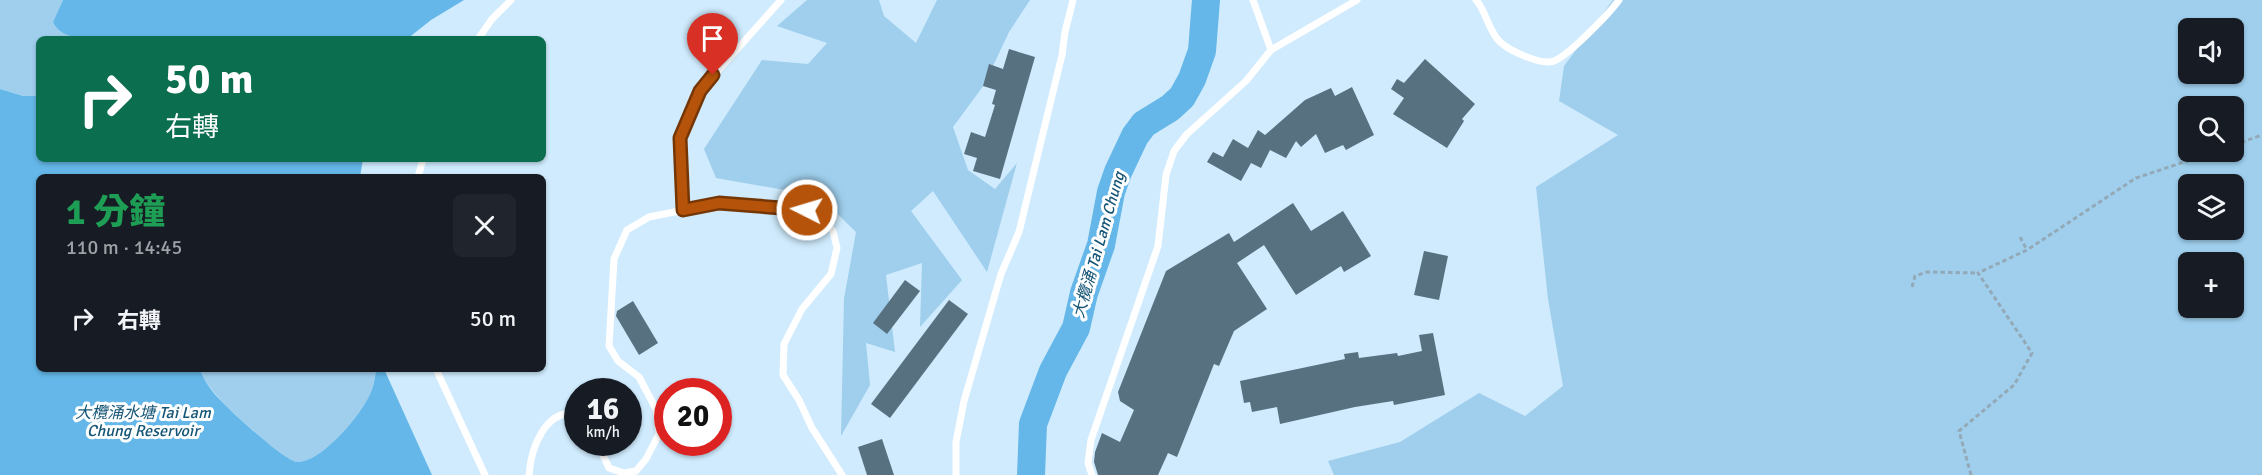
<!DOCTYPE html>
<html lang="zh-TW">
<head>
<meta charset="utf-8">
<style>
	:root { --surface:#171b24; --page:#20242c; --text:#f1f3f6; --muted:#9ea1a6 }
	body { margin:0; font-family:Signika,"Noto Sans TC",sans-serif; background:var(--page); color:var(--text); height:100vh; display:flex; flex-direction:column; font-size:22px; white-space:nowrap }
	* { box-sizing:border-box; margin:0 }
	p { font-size:20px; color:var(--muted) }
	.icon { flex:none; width:33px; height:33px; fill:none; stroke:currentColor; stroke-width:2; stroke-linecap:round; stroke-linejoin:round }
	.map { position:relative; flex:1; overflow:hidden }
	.panel { position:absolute; left:36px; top:174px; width:510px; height:198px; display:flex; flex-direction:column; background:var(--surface); border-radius:9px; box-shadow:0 2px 4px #0004 }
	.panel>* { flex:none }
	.hud { position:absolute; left:36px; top:36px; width:510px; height:126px; border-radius:9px; box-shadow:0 2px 4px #0004; background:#0b6e4f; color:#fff; overflow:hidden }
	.fabs { position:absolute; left:2178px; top:18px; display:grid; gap:12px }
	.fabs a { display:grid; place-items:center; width:66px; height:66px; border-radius:9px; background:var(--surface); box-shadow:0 2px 4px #0004; font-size:30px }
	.speed { position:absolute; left:564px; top:378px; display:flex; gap:12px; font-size:30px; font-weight:700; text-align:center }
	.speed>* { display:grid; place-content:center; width:78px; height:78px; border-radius:50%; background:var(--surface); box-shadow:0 2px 4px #0004; line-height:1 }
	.speed small { font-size:15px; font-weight:400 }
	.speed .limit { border:9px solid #d22; background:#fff; color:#111 }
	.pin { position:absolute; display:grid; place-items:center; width:51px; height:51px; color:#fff; margin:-62px -26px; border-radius:50% 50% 50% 0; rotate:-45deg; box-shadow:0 0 6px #0007 }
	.pin .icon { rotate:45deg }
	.me { position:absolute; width:66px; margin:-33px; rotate:275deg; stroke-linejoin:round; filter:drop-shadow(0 0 4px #0008) }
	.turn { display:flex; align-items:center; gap:21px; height:126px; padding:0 30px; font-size:27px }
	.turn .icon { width:78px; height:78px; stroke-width:2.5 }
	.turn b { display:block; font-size:42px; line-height:51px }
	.round { display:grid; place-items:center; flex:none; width:63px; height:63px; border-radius:9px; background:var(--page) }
	.summary { display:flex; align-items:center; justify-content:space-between; height:102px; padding:0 30px }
	h1 { font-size:36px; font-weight:800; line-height:45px; color:#1e9e55 }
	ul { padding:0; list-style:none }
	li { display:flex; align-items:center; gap:18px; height:84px; padding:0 30px }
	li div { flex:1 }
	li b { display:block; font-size:22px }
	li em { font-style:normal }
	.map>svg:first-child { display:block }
	.green { fill:#9fcfed; fill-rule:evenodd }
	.water { fill:#64b7e8 }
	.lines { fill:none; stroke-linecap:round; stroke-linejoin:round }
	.river { stroke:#64b7e8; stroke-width:28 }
	.building { fill:#587180 }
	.path { stroke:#93a9b7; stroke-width:3; stroke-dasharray:4.5 3; stroke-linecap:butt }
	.service { stroke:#fff; stroke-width:7 }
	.route-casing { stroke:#753606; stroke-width:15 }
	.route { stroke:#b45309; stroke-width:10 }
	.labels { text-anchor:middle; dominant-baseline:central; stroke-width:6; stroke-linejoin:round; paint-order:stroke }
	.water-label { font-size:16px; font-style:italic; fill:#155576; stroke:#fff }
</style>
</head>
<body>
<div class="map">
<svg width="2262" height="475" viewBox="0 0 2262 475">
	<rect width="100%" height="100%" fill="#cfebfd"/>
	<!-- green -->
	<g class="green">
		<path d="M0,0H63L53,22C58,34 71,35 82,39H39V96H23L0,89Z"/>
		<path d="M807,0H879L884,16L916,43L937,0H1030L1009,32L984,85L953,127L968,170L995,189L1017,163L987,272L933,191L911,211L962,280L920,327L922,263L886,275L895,352L866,343L870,385L841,436L844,299L856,232L819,196L716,178L704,149L762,60L808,64L827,43L777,26Z"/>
		<path d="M1613,0H2262V475H1334L1328,461L1400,442L1479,393L1525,416L1563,386L1548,299L1536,187L1618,135L1559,101L1564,66ZM2188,28H2234V74H2188ZM2188,106H2234V152H2188ZM2188,184H2234V230H2188ZM2188,262H2234V308H2188Z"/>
		<path d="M202,369H376C375,380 373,390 367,400C357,419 320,463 297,462C284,461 222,404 213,391C208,385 204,379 201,372Z"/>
	</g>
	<!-- water -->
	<g class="water">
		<path d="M63,0H464L431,20L407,39H82C71,36 58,34 53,22Z"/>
		<path d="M0,89L23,96H39V159H363L360,177H39V369H202L201,372C204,379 208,386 213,392C222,404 284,461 297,462C320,463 357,419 367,400C373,390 375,380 376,369H384L432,475H0Z"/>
	</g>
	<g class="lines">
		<!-- river -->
		<path class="river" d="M1031,475L1033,424L1053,371L1076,328L1084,293L1101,245L1111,192L1118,172L1135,136L1144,124L1170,108L1182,97L1192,79L1202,51L1206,0"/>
	</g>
	<!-- building -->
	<g class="building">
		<path d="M1009,49L1035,57L1000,179L973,171L977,158L964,154L971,132L985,137L995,105L992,104L996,90L983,86L989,64L1003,69Z"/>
		<path d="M1425,59L1475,104L1462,119L1464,121L1447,148L1393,114L1404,98L1391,89L1397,79L1404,83Z"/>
		<path d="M1352,87L1374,135L1357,144L1346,150L1343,145L1325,153L1316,134L1301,147L1296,141L1286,158L1270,150L1261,168L1251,163L1241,181L1207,162L1213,152L1223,157L1233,139L1248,148L1258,130L1265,135L1305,100L1331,88L1335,96Z"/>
		<path d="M1293,203L1311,231L1343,211L1371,256L1344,272L1341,266L1296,295L1264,245L1237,263L1267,309L1234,331L1219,366L1214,364L1177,457L1168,453L1158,475H1098L1094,462L1095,452L1102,433L1120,442L1134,410L1120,401L1118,392L1166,271L1229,233L1234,242Z"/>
		<path d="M1424,251L1448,256L1439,300L1414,295Z"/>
		<path d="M905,280L920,291L887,334L873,323Z"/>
		<path d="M949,300L968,314L890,418L871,404Z"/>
		<path d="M633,301L658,343L639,355L616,316L617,311Z"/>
		<path d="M1433,333L1445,395L1394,405L1393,401L1355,407L1280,424L1277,407L1252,412L1250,402L1244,403L1240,381L1345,359L1344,354L1358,352L1359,358L1397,353L1398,356L1422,351L1419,335Z"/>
		<path d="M882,439L894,475H867L858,447Z"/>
	</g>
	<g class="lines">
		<!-- path -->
		<g class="path">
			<path d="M2234,145L2262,135"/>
			<path d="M2020,237L2027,250"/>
			<path d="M1912,287L1915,276L1927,272L1978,273"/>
			<path d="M1971,475L1959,431L2014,385L2032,353L1978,273L2027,250L2136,178L2214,152"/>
		</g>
		<!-- service -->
		<g class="service">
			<path d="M1253,0L1271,50"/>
			<path d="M1476,0C1486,11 1488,29 1499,41C1508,50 1541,66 1554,61C1569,55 1609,14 1619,0"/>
			<path d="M478,39L492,19L511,0"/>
			<path d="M418,177L423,159"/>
			<path d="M683,210L680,138L700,91L781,0"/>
			<path d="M436,369L485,475"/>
			<path d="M600,442L602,453L609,468L624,473L636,471L646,459L659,434L656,409L639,377L618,361L609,346L614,259L627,230L649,217L719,203L808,210L825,222L833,231L837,248L831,274L802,309L784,344L783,375L799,400L812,428L842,475"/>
			<path d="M529,475C531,448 545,408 578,414"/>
			<path d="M956,475V442L964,401L1001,274L1019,232L1062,55L1065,32L1073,0"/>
			<path d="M1092,475L1088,463L1091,440L1158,246L1166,175L1174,151L1187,134L1246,81L1271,50L1357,0"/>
		</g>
	</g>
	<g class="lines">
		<!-- route casing -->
		<g class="route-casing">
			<path id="route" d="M713,75L700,91L680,138L683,210L719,203L807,210"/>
		</g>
		<!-- route -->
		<use href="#route" class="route"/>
	</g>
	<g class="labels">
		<!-- water labels -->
		<g class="water-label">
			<text transform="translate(1099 245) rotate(-74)">大欖涌 Tai Lam Chung</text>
			<text x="143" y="413">大欖涌水塘 Tai Lam<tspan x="143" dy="18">Chung Reservoir</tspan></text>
		</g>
	</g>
</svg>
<div class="fabs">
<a><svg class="icon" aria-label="sound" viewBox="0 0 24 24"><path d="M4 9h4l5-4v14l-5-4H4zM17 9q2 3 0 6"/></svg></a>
<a><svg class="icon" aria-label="search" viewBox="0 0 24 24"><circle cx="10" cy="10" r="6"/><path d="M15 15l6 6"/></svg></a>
<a><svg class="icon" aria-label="layers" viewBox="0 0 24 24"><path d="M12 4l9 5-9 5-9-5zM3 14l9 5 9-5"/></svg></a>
<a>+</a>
</div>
<div class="speed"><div>16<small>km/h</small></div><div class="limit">20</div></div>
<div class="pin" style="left:713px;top:75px;background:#d93025"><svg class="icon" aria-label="arrive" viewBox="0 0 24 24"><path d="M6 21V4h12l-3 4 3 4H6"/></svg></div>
<svg class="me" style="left:807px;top:210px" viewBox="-20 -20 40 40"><circle r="17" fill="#b45309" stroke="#fff" stroke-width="3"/><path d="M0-11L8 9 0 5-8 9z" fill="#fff"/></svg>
<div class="hud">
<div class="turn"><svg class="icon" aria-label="right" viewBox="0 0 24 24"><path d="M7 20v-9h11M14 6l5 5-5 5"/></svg><div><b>50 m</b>右轉</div></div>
</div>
<section class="panel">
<div class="summary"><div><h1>1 分鐘</h1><p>110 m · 14:45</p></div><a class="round"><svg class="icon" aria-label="close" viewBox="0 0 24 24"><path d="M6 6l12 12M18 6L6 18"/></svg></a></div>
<ul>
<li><svg class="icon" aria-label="right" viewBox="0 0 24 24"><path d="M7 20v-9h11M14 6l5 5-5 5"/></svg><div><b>右轉</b></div><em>50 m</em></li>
</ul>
</section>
</div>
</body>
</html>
